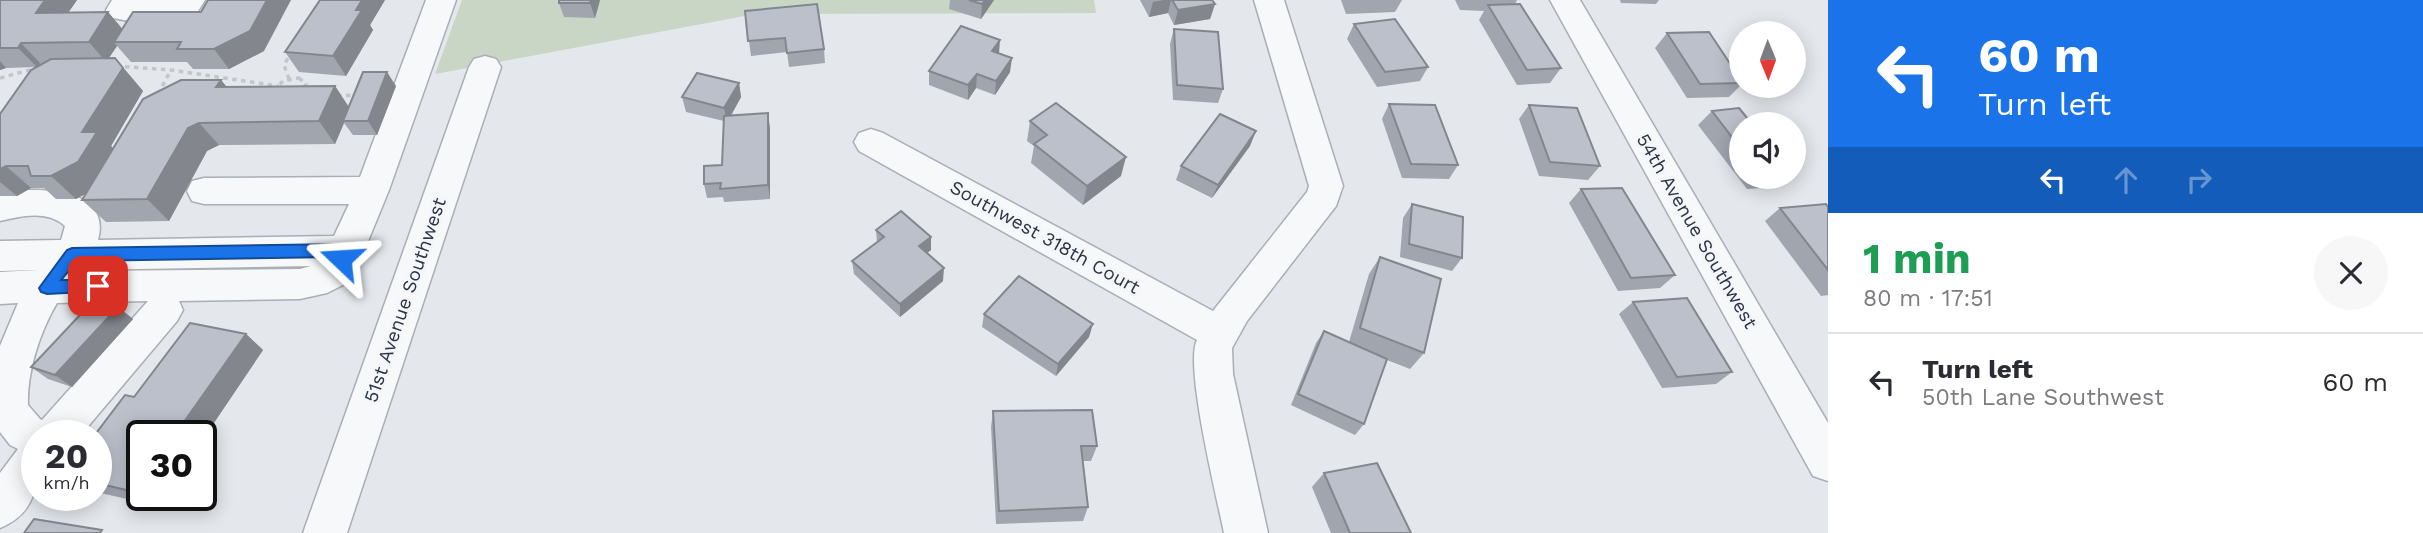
<!DOCTYPE html>
<html lang="en">
<head>
<meta charset="utf-8">
<style>
	:root { --surface:#fff; --page:#f7f7f7; --text:#2b2b33; --muted:#7c7c81; --line:#e1e1e2 }
	body { margin:0; font-family:"Work Sans",sans-serif; background:var(--page); color:var(--text); height:100vh; display:flex; flex-direction:column; font-size:26px; white-space:nowrap }
	* { box-sizing:border-box; margin:0 }
	p { font-size:23px; color:var(--muted) }
	.icon { flex:none; width:38px; height:38px; fill:none; stroke:currentColor; stroke-width:2; stroke-linecap:round; stroke-linejoin:round }
	.map { position:relative; flex:1; overflow:hidden }
	.details { display:flex; flex-direction:column; background:var(--surface); width:595px }
	.details>* { flex:none }
	.guide { background:#1a73e8; color:#fff; overflow:hidden }
	.needle { width:46px; rotate:179deg }
	.controls { position:absolute; left:1729px; top:21px; display:grid; gap:14px }
	.controls a { display:grid; place-items:center; width:77px; height:77px; border-radius:50%; background:var(--surface); box-shadow:0 4px 18px #0003; font-size:35px }
	.speed { position:absolute; left:21px; top:420px; display:flex; gap:14px; font-size:35px; font-weight:700; text-align:center }
	.speed>* { display:grid; place-content:center; width:91px; height:91px; border-radius:50%; background:var(--surface); box-shadow:0 4px 18px #0003; line-height:1 }
	.speed small { font-size:18px; font-weight:400 }
	.speed .limit { border:4px solid #111; border-radius:10px; background:#fff; color:#111 }
	.pin { position:absolute; display:grid; place-items:center; width:60px; height:60px; color:#fff; margin:-30px; border-radius:14px; box-shadow:0 4px 10px #0006 }
	.me { position:absolute; width:77px; margin:-38px; rotate:290deg; stroke-linejoin:round; filter:drop-shadow(0 0 5px #0008) }
	.turn { display:flex; align-items:center; gap:24px; height:147px; padding:0 35px; font-size:32px }
	.turn .icon { width:91px; height:91px; stroke-width:2.5 }
	.turn b { display:block; font-size:49px; line-height:60px }
	.lanes { display:flex; align-items:center; height:66px; padding:0 35px; background:#0003; justify-content:center; gap:35px; direction:ltr }
	.lanes .off { opacity:.35 }
	.round { display:grid; place-items:center; flex:none; width:74px; height:74px; border-radius:37px; background:var(--page) }
	.summary { display:flex; align-items:center; justify-content:space-between; height:119px; padding:0 35px }
	h1 { font-size:42px; font-weight:700; line-height:52px; color:#1e9e55 }
	ul { padding:0; list-style:none }
	li { display:flex; align-items:center; gap:21px; height:98px; padding:0 35px; border-top:2px solid var(--line) }
	li div { flex:1 }
	li b { display:block; font-size:26px }
	li em { font-style:normal }
	main { display:flex; flex:1; min-height:0 }
	.map>svg:first-child { display:block }
	.green { fill:#c9d6c5 }
	.lines { fill:none; stroke-linecap:round; stroke-linejoin:round }
	.minor-casing { stroke:#a9aeb7; stroke-width:3 }
	.path { stroke:#c2c5cb; stroke-width:3.5; stroke-dasharray:4.5 4.5; stroke-linecap:butt }
	.minor { fill:#f7f8fa; fill-rule:evenodd }
	.wall { fill:#a1a5ae }
	.shaded-wall { fill:#83868d }
	.building { fill:#bbc0ca; stroke:#83868d; stroke-width:2 }
	.route { fill:#1a73e8; stroke:#114b97; stroke-width:2 }
	.labels { text-anchor:middle; dominant-baseline:central; stroke-width:6; stroke-linejoin:round; paint-order:stroke }
	.street-label { font-size:19px; fill:#2b3445; stroke:#f4f6f9 }
</style>
</head>
<body>
<main>
<div class="map">
<svg width="1828" height="533" viewBox="0 0 1828 533">
	<rect width="100%" height="100%" fill="#e4e7ec"/>
	<!-- green -->
	<path class="green" d="M462,0H1094L1096,13L755,14L435,74Z"/>
	<g class="lines">
		<!-- minor casing -->
		<g class="minor-casing">
			<g id="minor">
				<path d="M112,0H205L195,16C171,23 134,24 110,17L106,10Z"/>
				<path d="M426,0H456L389,190L364,251L345,284L327,293L300,299L179,301L183,310L177,321L80,436H37C37,475 43,510 0,528V473L18,449L10,445L0,432V346L18,303L0,304V272L38,270L0,271V241L61,240L65,226C47,210 22,216 0,221V193C33,187 113,185 98,240L334,236L349,204H204L192,201L187,191L192,181L204,178L360,177ZM311,266L300,269L80,271L81,270ZM148,301L42,420L40,419L28,405C27,371 40,332 57,303Z"/>
				<path d="M1254,0H1284L1343,186L1336,206L1247,321L1232,348L1233,374L1268,533H1224C1217,498 1184,365 1197,340L859,151L854,142L859,133L871,129L883,133L1213,311L1307,192L1309,186Z"/>
				<path d="M1550,0H1580L1828,423V481L1813,476Z"/>
				<path d="M485,56L496,59L501,67L347,533H303L469,67L474,59Z"/>
			</g>
		</g>
		<!-- path -->
		<g class="path">
			<path d="M116,66L171,70L278,86"/>
			<path d="M0,78L37,68"/>
			<path d="M299,78L306,84C300,95 290,99 278,95L277,87L283,81Z"/>
			<path d="M289,79L284,65L292,51"/>
			<path d="M158,94L171,70"/>
			<path d="M337,96L358,95"/>
		</g>
		<!-- minor -->
		<use href="#minor" class="minor"/>
	</g>
	<!-- wall -->
	<g class="wall">
		<path d="M0,0H77L68,13L108,12L122,29L264,51L229,69H193L187,62H131L117,46L109,58H115L143,91L111,146L113,148L221,80L226,86H335L349,107L396,86L377,135H353L344,123L335,144L219,145L207,151L169,221L106,222L82,200L87,193L76,199H56L44,188H31L17,196H0V114L35,67L6,68L0,70Z"/>
		<path d="M320,0H385L370,25L373,30L346,76L299,72L285,52Z"/>
		<path d="M559,0H600L595,18L564,17L559,3Z"/>
		<path d="M950,0H994L981,19L949,9Z"/>
		<path d="M1140,0H1212L1215,4L1210,19L1174,25L1168,13L1149,17Z"/>
		<path d="M1341,0H1402L1395,12L1346,14Z"/>
		<path d="M1455,0H1517L1515,4L1561,68L1550,83L1517,85L1479,20L1484,11L1460,10Z"/>
		<path d="M1620,0H1659L1656,4L1621,3Z"/>
		<path d="M745,11L824,49L825,63L789,67L787,52L751,56Z"/>
		<path d="M1354,24L1428,67L1420,81L1377,87L1347,39Z"/>
		<path d="M1174,29L1223,89L1218,103L1173,100L1170,44Z"/>
		<path d="M1667,33L1741,80V85L1729,97L1687,98L1655,48Z"/>
		<path d="M999,53L1010,72L995,95L976,88L968,100L929,85V71Z"/>
		<path d="M739,83L741,97L731,116L770,128V199L724,202L723,197L707,198L704,184L722,165L724,121L686,112L682,97Z"/>
		<path d="M1389,104L1458,165L1449,179L1402,178L1382,119Z"/>
		<path d="M1529,105L1600,166L1588,180L1539,176L1519,119Z"/>
		<path d="M1712,111L1741,124V177H1787L1776,187L1747,189L1698,125Z"/>
		<path d="M1030,121L1121,176L1083,205L1031,163L1034,146L1027,141Z"/>
		<path d="M1250,146L1212,198L1176,180L1181,166Z"/>
		<path d="M1581,189L1675,275L1660,288L1618,291L1569,203Z"/>
		<path d="M1412,204L1462,258L1452,271L1400,257L1403,218Z"/>
		<path d="M1828,207V295L1821,296L1765,221L1780,208Z"/>
		<path d="M876,230L931,237V250L927,253L943,281L900,317L854,274L852,261L877,242Z"/>
		<path d="M1380,257L1424,353L1410,369L1387,360L1364,424L1355,435L1291,405L1316,343L1324,331L1349,342L1369,274Z"/>
		<path d="M1633,302L1732,372L1716,384L1662,388L1619,314Z"/>
		<path d="M118,307L133,319L72,387L48,379L31,367Z"/>
		<path d="M984,314L1089,337L1056,376L982,327Z"/>
		<path d="M246,334L263,350L201,442V436L142,495H165L158,506L96,492V436Z"/>
		<path d="M993,411L1097,446L1091,461H1083L1088,507L1083,521L996,524L991,427Z"/>
		<path d="M1324,473L1411,533H1331L1312,487Z"/>
	</g>
	<!-- shaded-wall -->
	<g class="shaded-wall">
		<path d="M45,0H77L54,33L36,13Z"/>
		<path d="M267,0H291L264,51L229,69L214,49Z"/>
		<path d="M362,0H385L370,25L373,30L346,76L333,56L356,10Z"/>
		<path d="M591,0H600L595,18L590,3Z"/>
		<path d="M985,0H994L981,19L982,4Z"/>
		<path d="M1164,0H1171L1168,13L1149,17L1153,2Z"/>
		<path d="M1215,4L1210,19L1174,25L1178,10Z"/>
		<path d="M108,12L125,32L114,42L117,46L106,62L89,42Z"/>
		<path d="M1000,40L999,54L992,51Z"/>
		<path d="M21,43L40,63L37,67L18,48Z"/>
		<path d="M115,58L143,91L111,146L120,155L102,185L76,199L51,176L82,132Z"/>
		<path d="M1012,58L1010,72L995,95L996,81Z"/>
		<path d="M0,61L6,68L0,70Z"/>
		<path d="M387,72L396,86L377,135L368,121Z"/>
		<path d="M977,74L976,88L968,100V85Z"/>
		<path d="M221,80L239,103L216,87Z"/>
		<path d="M739,83L741,97L727,122L724,108Z"/>
		<path d="M335,86L350,109L343,121L344,123L335,144L319,121Z"/>
		<path d="M768,113L770,128V199L768,185Z"/>
		<path d="M199,123L219,145L207,151L169,221L147,199L188,128Z"/>
		<path d="M1256,131L1250,146L1212,198L1218,185Z"/>
		<path d="M1126,157L1121,176L1083,205L1087,186Z"/>
		<path d="M6,166L31,188L17,196L0,182V169Z"/>
		<path d="M931,237V250L918,260L919,246Z"/>
		<path d="M944,268L943,281L900,317V304Z"/>
		<path d="M118,307L133,319L72,387L55,375Z"/>
		<path d="M1093,324L1089,337L1056,376L1058,364Z"/>
		<path d="M246,334L263,350L201,442V436H174Z"/>
		<path d="M142,482V495H165L158,506L135,492Z"/>
	</g>
	<!-- building -->
	<g class="building">
		<path d="M0,0H45L36,13L108,12L89,42L21,43L18,48H0Z"/>
		<path d="M208,0H267L250,31L214,49H177L181,42H114L133,12H201Z"/>
		<path d="M320,0H362L356,10H362L333,56L285,52Z"/>
		<path d="M559,0H591L590,3H559Z"/>
		<path d="M969,0H985L982,4Z"/>
		<path d="M1172,0H1212L1215,4L1178,10Z"/>
		<path d="M817,4L824,49L787,53L785,38L748,41L745,11Z"/>
		<path d="M1520,4L1561,68L1527,70L1488,5Z"/>
		<path d="M1395,19L1428,67L1385,72L1354,24Z"/>
		<path d="M961,26L1000,40L992,51L1012,58L996,81L977,74L968,85L929,71Z"/>
		<path d="M1174,29L1218,32L1223,89L1177,85Z"/>
		<path d="M1709,32L1741,80V83L1700,84L1667,33Z"/>
		<path d="M115,58L123,68L82,132H97L78,162L51,176H31L28,166H6L0,169V114L31,70L51,59Z"/>
		<path d="M363,72H387L368,121H343Z"/>
		<path d="M697,73L739,83L724,108L682,97Z"/>
		<path d="M181,80H221L216,87L335,86L319,121L199,123L188,128L147,199L82,200L143,99Z"/>
		<path d="M1056,103L1126,157L1087,186L1034,144L1047,135L1030,121Z"/>
		<path d="M1389,104L1435,105L1458,165L1411,164Z"/>
		<path d="M1529,105L1577,108L1600,166L1550,162Z"/>
		<path d="M1739,108L1752,124H1741V149L1712,111Z"/>
		<path d="M768,113V185L720,189L721,183L704,184V166L722,165L724,116Z"/>
		<path d="M1220,114L1256,131L1218,185L1181,166Z"/>
		<path d="M1622,188L1675,275L1631,278L1581,189Z"/>
		<path d="M1412,204L1463,217L1462,258L1409,244Z"/>
		<path d="M1826,204L1828,207V270L1780,208Z"/>
		<path d="M901,211L931,237L919,246L944,268L900,304L852,261L884,237L876,230Z"/>
		<path d="M1380,257L1441,279L1424,353L1360,328Z"/>
		<path d="M1019,276L1093,324L1058,364L984,314Z"/>
		<path d="M1687,298L1732,372L1677,377L1633,302Z"/>
		<path d="M95,299L118,307L55,375L31,367Z"/>
		<path d="M190,323L246,334L174,436H142V482L135,492L96,483V436H94L125,395L134,397Z"/>
		<path d="M1324,331L1387,359L1364,424L1298,394Z"/>
		<path d="M1092,410L1097,446H1081L1088,507L999,511L993,411Z"/>
		<path d="M1377,463L1411,533H1350L1324,473Z"/>
		<path d="M34,519L102,530L100,533H24Z"/>
	</g>
	<!-- route -->
	<path class="route" d="M346,244L354,251L347,264H336L334,257L77,261L61,280H98L104,282L106,286L104,291L47,294L41,292L39,288L67,250L72,248Z"/>
	<g class="labels">
		<!-- street labels -->
		<g class="street-label">
			<text transform="translate(1697 231) rotate(60)">54th Avenue Southwest</text>
			<text transform="translate(1045 237) rotate(29)">Southwest 318th Court</text>
			<text transform="translate(405 300) rotate(-71)">51st Avenue Southwest</text>
		</g>
	</g>
</svg>
<div class="controls">
<a><svg class="needle" viewBox="-14 -14 28 28"><path d="M0-13l5 13h-10z" fill="#e53935"/><path d="M0 13l5-13h-10z" fill="#7c7c81"/></svg></a>
<a><svg class="icon" aria-label="sound" viewBox="0 0 24 24"><path d="M4 9h4l5-4v14l-5-4H4zM17 9q2 3 0 6"/></svg></a>
</div>
<div class="speed"><div>20<small>km/h</small></div><div class="limit">30</div></div>
<div class="pin" style="left:98px;top:286px;background:#d93025"><svg class="icon" aria-label="arrive" viewBox="0 0 24 24"><path d="M6 21V4h12l-3 4 3 4H6"/></svg></div>
<svg class="me" style="left:341px;top:259px" viewBox="-20 -20 40 40"><path d="M0-17L14 15 0 8-14 15z" fill="#1a73e8" stroke="#fff" stroke-width="4"/></svg>
</div>
<section class="details">
<div class="guide">
<div class="turn"><svg class="icon" aria-label="left" viewBox="0 0 24 24"><path d="M17 20v-9H6M10 6l-5 5 5 5"/></svg><div><b>60 m</b>Turn left</div></div>
<div class="lanes"><svg class="icon" aria-label="left" viewBox="0 0 24 24"><path d="M17 20v-9H6M10 6l-5 5 5 5"/></svg><svg class="icon off" aria-label="ahead" viewBox="0 0 24 24"><path d="M12 20V5M6 11l6-6 6 6"/></svg><svg class="icon off" aria-label="right" viewBox="0 0 24 24"><path d="M7 20v-9h11M14 6l5 5-5 5"/></svg></div>
</div>
<div class="summary"><div><h1>1 min</h1><p>80 m · 17:51</p></div><a class="round"><svg class="icon" aria-label="close" viewBox="0 0 24 24"><path d="M6 6l12 12M18 6L6 18"/></svg></a></div>
<ul>
<li><svg class="icon" aria-label="left" viewBox="0 0 24 24"><path d="M17 20v-9H6M10 6l-5 5 5 5"/></svg><div><b>Turn left</b><p>50th Lane Southwest</p></div><em>60 m</em></li>
</ul>
</section>
</main>
</body>
</html>
